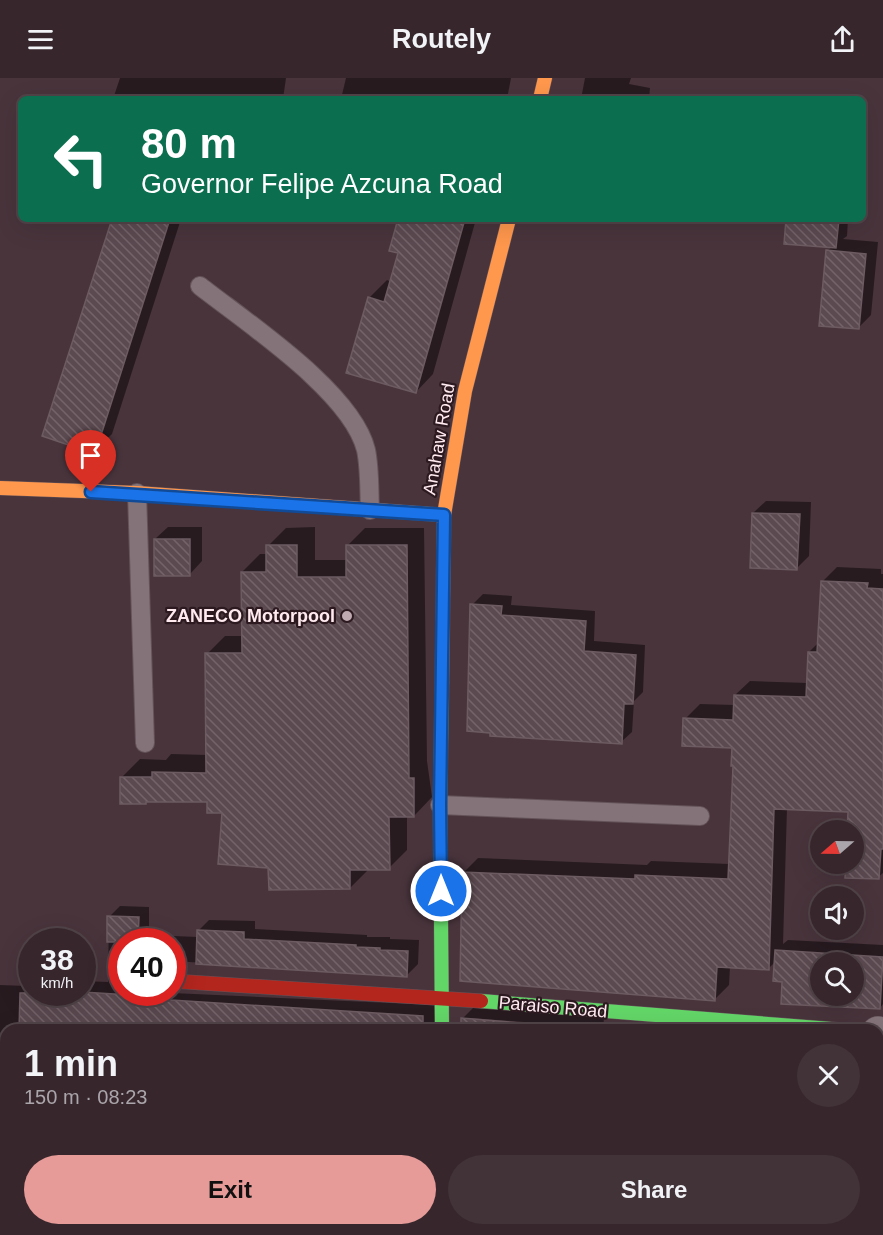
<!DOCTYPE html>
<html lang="en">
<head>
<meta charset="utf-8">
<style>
	:root { --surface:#37272d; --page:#423339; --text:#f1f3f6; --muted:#aaa5aa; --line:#514449; --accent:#e69b98 }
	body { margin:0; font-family:Arial,sans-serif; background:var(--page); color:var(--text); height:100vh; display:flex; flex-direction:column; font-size:22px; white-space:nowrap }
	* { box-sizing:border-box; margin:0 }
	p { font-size:20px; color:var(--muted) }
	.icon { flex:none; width:33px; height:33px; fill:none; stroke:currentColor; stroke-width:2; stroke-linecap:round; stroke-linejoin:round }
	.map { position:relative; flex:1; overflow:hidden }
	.drawer { position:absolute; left:0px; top:946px; width:884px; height:212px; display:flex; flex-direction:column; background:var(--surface); border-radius:18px 18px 0 0; box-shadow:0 6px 24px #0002,0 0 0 2px var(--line) }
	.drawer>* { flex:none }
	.top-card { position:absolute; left:18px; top:18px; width:848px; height:126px; border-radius:9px; box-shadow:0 6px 24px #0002,0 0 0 2px var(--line); background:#0b6e4f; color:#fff; overflow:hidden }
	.needle { width:39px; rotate:250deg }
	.buttons { position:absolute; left:810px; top:742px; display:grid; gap:12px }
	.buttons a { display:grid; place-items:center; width:54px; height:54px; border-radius:50%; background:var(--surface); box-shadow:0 6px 24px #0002,0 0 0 2px var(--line); font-size:30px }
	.speed { position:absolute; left:18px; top:850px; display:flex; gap:12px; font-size:30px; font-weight:700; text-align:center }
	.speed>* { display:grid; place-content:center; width:78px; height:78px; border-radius:50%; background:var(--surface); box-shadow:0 6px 24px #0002,0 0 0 2px var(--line); line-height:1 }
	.speed small { font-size:15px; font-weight:400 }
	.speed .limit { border:9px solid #d22; background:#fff; color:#111 }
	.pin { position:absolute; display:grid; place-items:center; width:51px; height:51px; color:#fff; margin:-62px -26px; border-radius:50% 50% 50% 0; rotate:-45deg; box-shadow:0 0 6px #0007 }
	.pin .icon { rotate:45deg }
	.me { position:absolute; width:66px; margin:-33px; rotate:0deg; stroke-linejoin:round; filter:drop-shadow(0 0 4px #0008) }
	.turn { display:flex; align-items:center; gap:21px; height:126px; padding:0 24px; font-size:27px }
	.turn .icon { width:78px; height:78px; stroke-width:2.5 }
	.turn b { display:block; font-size:42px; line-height:51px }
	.round { display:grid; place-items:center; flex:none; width:63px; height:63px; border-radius:32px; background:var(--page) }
	.summary { display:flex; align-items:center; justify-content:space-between; height:102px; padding:0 24px }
	h1 { font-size:36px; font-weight:700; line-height:45px }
	.cta { display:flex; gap:12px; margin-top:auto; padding:12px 24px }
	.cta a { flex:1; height:69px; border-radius:36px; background:var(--accent); color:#111; font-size:24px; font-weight:700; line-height:69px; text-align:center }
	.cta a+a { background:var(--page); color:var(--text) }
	header { display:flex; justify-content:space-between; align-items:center; height:78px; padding:0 24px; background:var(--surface); font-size:27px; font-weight:700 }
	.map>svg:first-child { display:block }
	.shadow { fill:#0007; fill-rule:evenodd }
	.building { fill:url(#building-back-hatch); stroke:#6c5b61; stroke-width:1.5; fill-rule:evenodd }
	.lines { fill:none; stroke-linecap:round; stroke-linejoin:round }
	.lane-casing { stroke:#645359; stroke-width:20 }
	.street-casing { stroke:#645359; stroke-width:34 }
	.fast-casing { stroke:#645359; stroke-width:15 }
	.slow-casing { stroke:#645359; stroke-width:15 }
	.jam-casing { stroke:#645359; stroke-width:15 }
	.lane { stroke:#847479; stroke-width:18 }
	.street { stroke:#847479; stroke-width:33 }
	.fast { stroke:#63d668; stroke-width:14 }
	.slow { stroke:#ff974d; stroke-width:14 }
	.jam { stroke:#b3261e; stroke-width:14 }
	.route-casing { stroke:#114b97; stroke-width:15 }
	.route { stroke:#1a73e8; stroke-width:10 }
	.poi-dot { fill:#bfaab1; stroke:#2c1a20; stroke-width:2 }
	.labels { text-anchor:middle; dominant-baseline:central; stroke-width:4.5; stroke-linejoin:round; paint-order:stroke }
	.street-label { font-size:18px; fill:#ffeaf0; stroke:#2c1a20 }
	.poi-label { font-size:18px; font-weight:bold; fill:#ffeaf0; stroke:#2c1a20; text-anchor:end }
</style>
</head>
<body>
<header><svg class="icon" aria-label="menu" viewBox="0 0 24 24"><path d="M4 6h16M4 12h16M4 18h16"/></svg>Routely<svg class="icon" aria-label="share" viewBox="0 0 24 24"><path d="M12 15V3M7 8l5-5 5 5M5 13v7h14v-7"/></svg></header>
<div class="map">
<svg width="883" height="1157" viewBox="0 0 883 1157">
	<defs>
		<pattern id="building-back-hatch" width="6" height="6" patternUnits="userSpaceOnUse" patternTransform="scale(1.5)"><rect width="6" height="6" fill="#5c4a51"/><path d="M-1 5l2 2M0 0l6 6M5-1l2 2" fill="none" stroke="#74646a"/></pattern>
	</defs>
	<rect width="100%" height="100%" fill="#49343c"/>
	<!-- shadow -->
	<g class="shadow">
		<path d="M120,0H286L283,21H113Z"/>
		<path d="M346,0H511L507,21H341Z"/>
		<path d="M585,0H631L629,6L650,10L649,21H581Z"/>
		<path d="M862,45L868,46L862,104Z"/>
		<path d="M113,141H181L112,356L94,374Z"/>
		<path d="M399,141H476L433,296L416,314L369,220L387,202L391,204L400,174Z"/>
		<path d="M788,141H848L847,158L843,161L878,164L871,237L858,250L827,173L832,169Z"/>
		<path d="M766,423L811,424L809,478L797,490L753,435Z"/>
		<path d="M168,449H202V483L190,496L155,461Z"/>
		<path d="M315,449V482H348L347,468L365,450H424L427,683L432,719L414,738H407V772L389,790L368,792L350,810L270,789L224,734L208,723L148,722L146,725L122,699L140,681L166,682L171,676L208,677L207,576L225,558H243L242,494L260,476H268V468L286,450Z"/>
		<path d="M837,489L881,491V496H883V795L878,799L845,798L846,786H854V753H847L848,732L787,730L783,866L788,862L883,867V926L880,930L783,925L784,902L776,883L768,891L730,889L729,907L715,921L463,795L478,780L647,787L651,783L730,786L734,686L733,668L685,641L700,626L735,627V617L750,603L808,605L809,574L819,564L822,504ZM820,885H854V918H820Z"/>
		<path d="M483,516L512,518L511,527L595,533L594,563L645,567L643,614L634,623L632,654L621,664L472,527Z"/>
		<path d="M120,828L149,829V857L198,859V853L209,842L255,843V851L367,857V859H390V861L419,862L418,886L407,897L172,883V864H122V915H172L434,927L439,952H6V961L0,963V907L26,908L32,903V915H82V903L108,904L109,839Z"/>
		<path d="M473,930L604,940L603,952H601V950L471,940V943L595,952H462V941Z"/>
		<path d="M878,1032L883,1033V1095L878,1094Z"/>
		<path d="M478,1152H540V1157H477Z"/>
		<path d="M716,1152H780L775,1157H715Z"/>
		<path d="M790,1152H832V1157H787Z"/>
	</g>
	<!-- building -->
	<g class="building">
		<path d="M112,141H170L95,376L42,358Z"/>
		<path d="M398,141H465L416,315L346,295L368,219L384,224L398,175L389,173Z"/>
		<path d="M786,141H839L836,170L784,166Z"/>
		<path d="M826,172L866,176L859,251L819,248Z"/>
		<path d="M752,435L800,436L797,492L750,490Z"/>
		<rect x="154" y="461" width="36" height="37"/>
		<path d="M266,467H297V499H346V467H407L409,700H414V739H389L390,792H350V811L269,812L268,790L218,786L222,735H207V724H146V726H120V699H152V694L206,695L205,575H242L241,494H266Z"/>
		<path d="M821,503L868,505L867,510L883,511V771H881L879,801L845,800L846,786H854V753H847L848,734L774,731L769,892L717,889L715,923L460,903L462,794L635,801V797L728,801L733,688H731L732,670L682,668L683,640L733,642L734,617L806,619L808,574H817Z"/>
		<path d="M470,526L502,528L501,537L586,543L584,573L636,577L633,626H624L622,666L490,658V655L467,653Z"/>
		<path d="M107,838L139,839L138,864H107Z"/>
		<path d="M197,852L244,854V861L356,867V869L380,870V872L408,873L407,899L196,886Z"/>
		<path d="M775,872L883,879L880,931L781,926L782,904L773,903ZM820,885H854V918H820Z"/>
		<path d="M82,914L163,919L171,922L423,938V952H19L20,915Z"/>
		<path d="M461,940L593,951V952H461Z"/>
	</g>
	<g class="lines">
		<!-- lane casing -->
		<g class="lane-casing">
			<g id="lane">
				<path d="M200,208C247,245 352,314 366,372C370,391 369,413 370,432"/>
				<path d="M137,415L145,665"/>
				<path d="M440,727L700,738"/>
			</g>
		</g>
		<!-- street casing -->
		<g class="street-casing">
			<g id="street">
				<path d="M878,955L883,956"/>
				<path d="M0,1155L76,1157"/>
			</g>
		</g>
		<!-- fast casing -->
		<g class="fast-casing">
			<g id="fast">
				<path d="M442,605L440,727L442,952"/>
				<path d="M481,923L844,952"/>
			</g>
		</g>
		<!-- slow casing -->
		<g class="slow-casing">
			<g id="slow">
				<path d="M540,21L545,0"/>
				<path d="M0,410L137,415L444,437"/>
				<path d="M442,605L444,437L465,313L509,141"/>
			</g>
		</g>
		<!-- jam casing -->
		<g class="jam-casing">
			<g id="jam">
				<path d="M172,903L481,923"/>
				<path d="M440,1152V1157"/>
			</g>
		</g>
		<!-- lane -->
		<use href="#lane" class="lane"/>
		<!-- street -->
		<use href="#street" class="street"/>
		<!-- fast -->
		<use href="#fast" class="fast"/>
		<!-- slow -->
		<use href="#slow" class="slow"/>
		<!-- jam -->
		<use href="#jam" class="jam"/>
	</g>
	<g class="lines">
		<!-- route casing -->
		<g class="route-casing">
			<path id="route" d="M91,414L444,437L440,727L441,813"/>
		</g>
		<!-- route -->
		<use href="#route" class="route"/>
	</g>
	<!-- markers -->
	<circle class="poi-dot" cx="347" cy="538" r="6"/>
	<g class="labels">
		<!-- street labels -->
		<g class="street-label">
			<text transform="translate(439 361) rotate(-80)">Anahaw Road</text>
			<text transform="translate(553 929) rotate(5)">Paraiso Road</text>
		</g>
		<!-- poi labels -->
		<g class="poi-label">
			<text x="335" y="538">ZANECO Motorpool</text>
		</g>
	</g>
</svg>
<div class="buttons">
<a><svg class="needle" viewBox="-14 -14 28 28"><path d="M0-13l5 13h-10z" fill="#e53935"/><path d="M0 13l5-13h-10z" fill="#aaa5aa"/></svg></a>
<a><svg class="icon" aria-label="sound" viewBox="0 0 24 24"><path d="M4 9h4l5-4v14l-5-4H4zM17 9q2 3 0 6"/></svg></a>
<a><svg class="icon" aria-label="search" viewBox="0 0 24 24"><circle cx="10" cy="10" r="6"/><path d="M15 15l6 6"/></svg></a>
</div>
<div class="speed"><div>38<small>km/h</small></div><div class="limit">40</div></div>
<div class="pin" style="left:91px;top:414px;background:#d93025"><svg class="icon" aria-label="arrive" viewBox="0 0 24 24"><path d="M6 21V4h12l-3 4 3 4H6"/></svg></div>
<svg class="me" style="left:441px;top:813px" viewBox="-20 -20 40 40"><circle r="17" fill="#1a73e8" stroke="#fff" stroke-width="3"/><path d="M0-11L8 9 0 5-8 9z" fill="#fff"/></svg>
<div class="top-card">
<div class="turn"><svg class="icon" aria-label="left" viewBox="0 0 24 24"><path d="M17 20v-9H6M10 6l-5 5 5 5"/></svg><div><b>80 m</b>Governor Felipe Azcuna Road</div></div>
</div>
<section class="drawer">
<div class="summary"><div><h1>1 min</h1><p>150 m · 08:23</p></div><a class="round"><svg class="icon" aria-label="close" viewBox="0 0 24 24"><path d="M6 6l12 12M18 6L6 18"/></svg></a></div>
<div class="cta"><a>Exit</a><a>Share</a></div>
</section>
</div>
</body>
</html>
